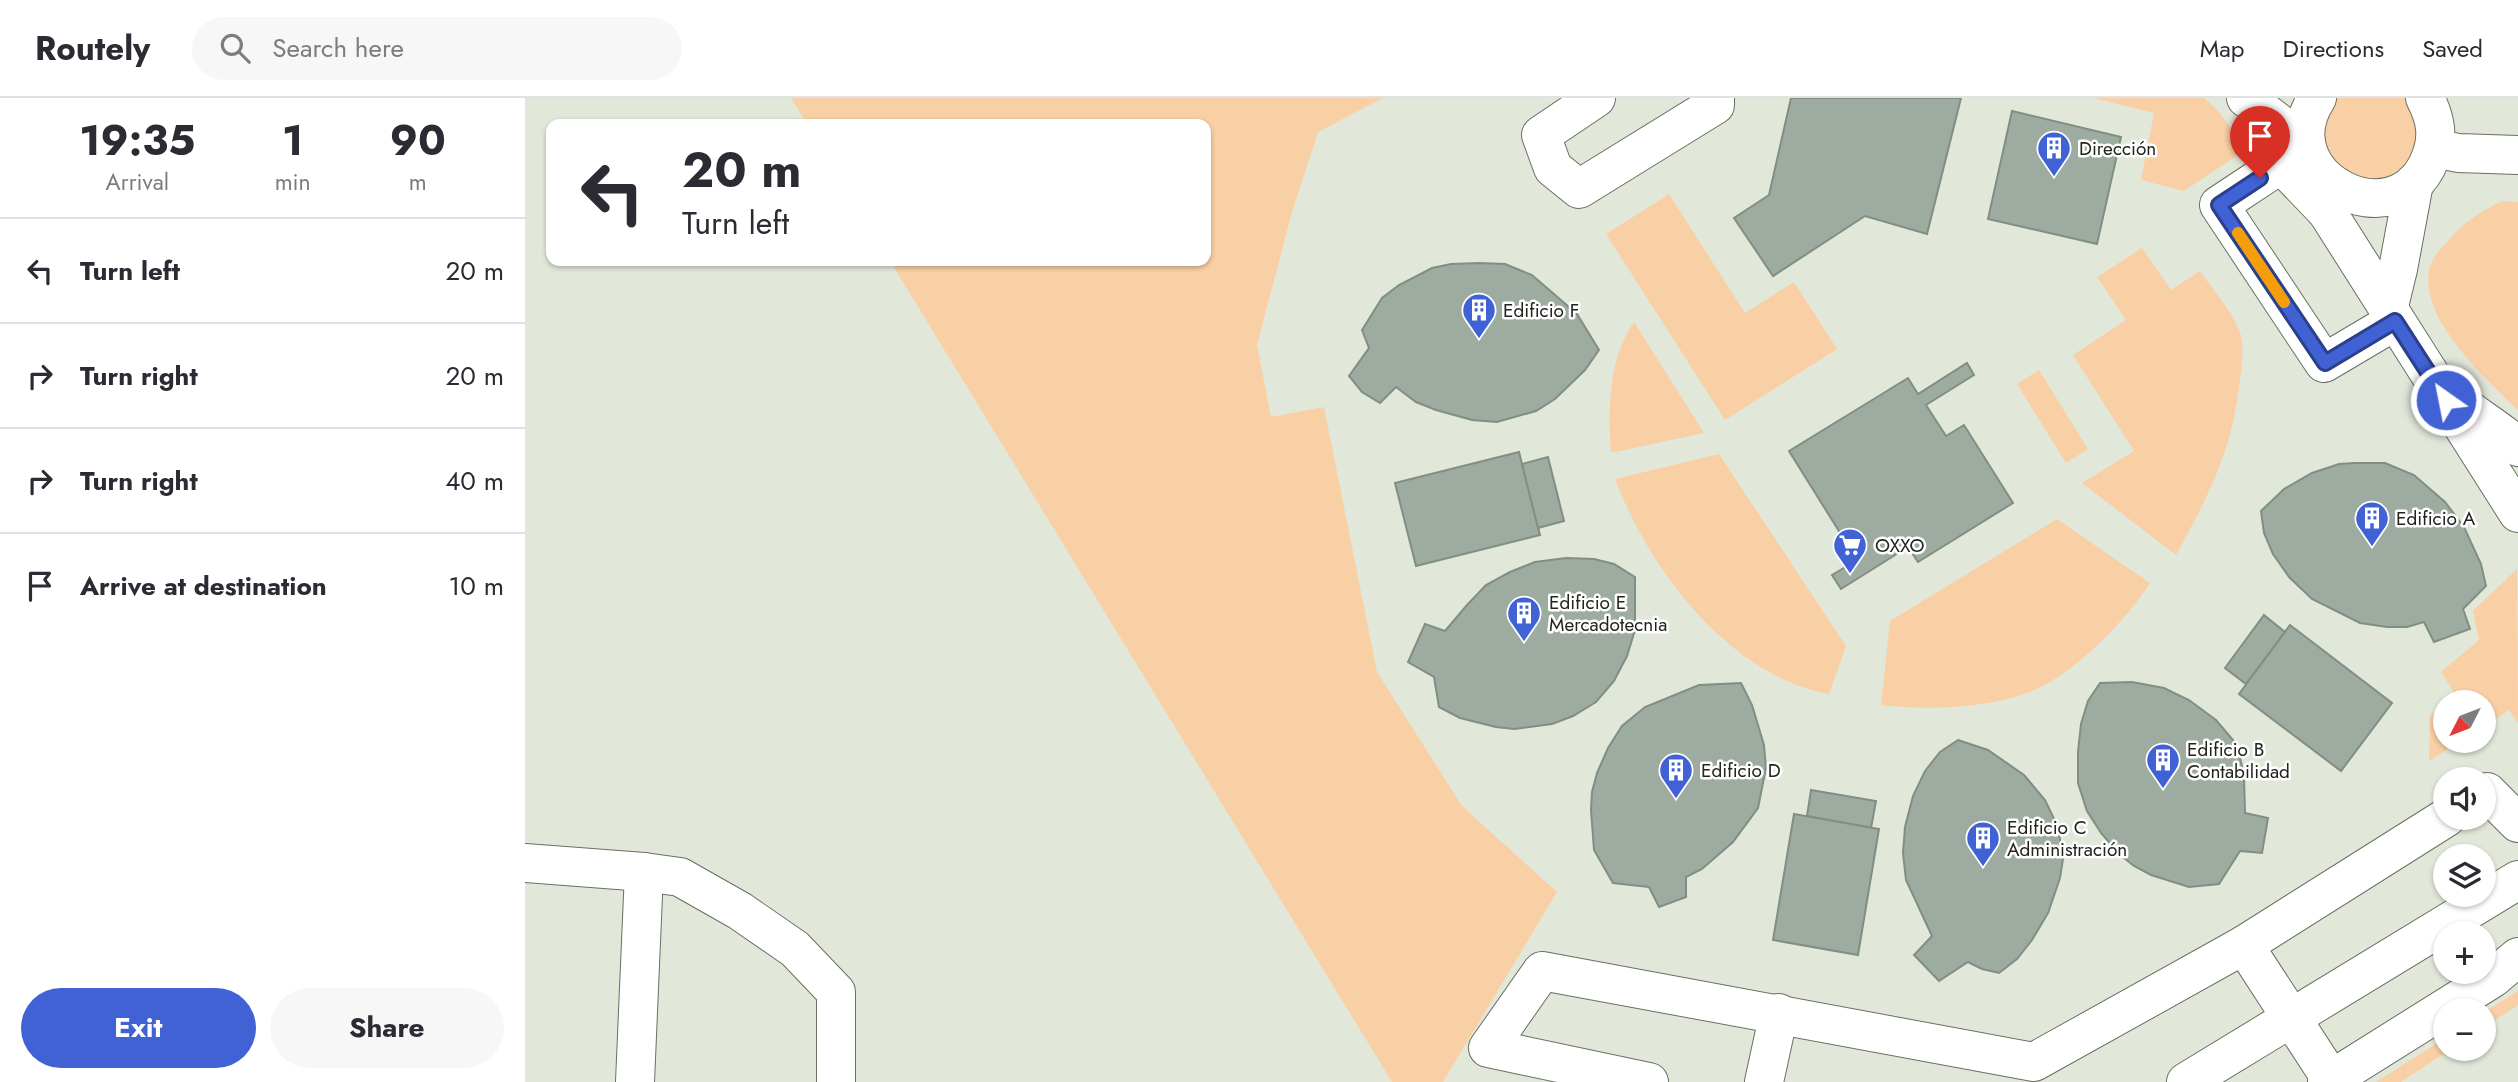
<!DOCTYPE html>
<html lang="en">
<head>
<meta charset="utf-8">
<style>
	:root { --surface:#fff; --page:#f7f7f7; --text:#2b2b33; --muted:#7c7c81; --line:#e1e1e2; --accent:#4162d4 }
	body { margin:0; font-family:Jost,sans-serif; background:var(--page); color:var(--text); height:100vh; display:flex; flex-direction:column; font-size:26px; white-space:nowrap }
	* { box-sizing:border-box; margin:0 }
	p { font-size:23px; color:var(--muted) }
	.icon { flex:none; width:38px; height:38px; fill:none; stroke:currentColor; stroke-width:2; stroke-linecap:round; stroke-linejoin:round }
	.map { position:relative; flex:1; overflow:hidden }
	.side { display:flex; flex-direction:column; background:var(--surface); width:525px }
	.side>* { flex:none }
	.top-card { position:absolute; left:21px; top:21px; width:665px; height:147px; border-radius:14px; box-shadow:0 2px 5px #0004; background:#fff; color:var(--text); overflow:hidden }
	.needle { width:46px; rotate:228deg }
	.buttons { position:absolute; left:1908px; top:592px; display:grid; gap:14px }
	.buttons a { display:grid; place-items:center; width:63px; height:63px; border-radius:50%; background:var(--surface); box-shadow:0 2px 5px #0004; font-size:35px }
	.pin { position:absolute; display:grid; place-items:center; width:60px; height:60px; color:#fff; margin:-72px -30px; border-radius:50% 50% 50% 0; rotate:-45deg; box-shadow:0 0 7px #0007 }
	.pin .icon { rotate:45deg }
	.me { position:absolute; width:77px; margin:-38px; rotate:327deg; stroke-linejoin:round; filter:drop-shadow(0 0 5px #0008) }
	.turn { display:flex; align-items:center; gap:24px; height:147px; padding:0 21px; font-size:32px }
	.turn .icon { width:91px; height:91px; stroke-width:2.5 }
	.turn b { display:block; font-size:49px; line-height:60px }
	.eta { display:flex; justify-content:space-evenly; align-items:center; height:119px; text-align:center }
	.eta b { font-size:42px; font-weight:700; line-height:49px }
	.button { display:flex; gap:14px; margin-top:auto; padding:14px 21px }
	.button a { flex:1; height:80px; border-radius:42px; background:var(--accent); color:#fff; font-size:28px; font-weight:700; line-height:80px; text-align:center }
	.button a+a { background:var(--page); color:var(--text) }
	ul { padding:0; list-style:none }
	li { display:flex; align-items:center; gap:21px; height:105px; padding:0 21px; border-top:2px solid var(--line) }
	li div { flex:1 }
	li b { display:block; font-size:26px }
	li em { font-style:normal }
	header { display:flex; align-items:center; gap:42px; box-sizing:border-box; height:98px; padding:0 35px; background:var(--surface); border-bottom:2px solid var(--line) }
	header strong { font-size:33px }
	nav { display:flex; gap:38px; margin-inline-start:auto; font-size:24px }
	.search { width:490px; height:63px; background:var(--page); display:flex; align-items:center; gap:18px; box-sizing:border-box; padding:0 24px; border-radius:38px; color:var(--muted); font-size:26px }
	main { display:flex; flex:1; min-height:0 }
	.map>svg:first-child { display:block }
	.green { fill:#f9cfa5 }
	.building { fill:#9daba1; stroke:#818e84; stroke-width:2 }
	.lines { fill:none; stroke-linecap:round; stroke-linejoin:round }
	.minor-casing { stroke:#6a6f62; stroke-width:40 }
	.minor { stroke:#fff; stroke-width:38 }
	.route-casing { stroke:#2a408a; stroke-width:18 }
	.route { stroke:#4162d4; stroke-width:12 }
	.slow { stroke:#f59e0b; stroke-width:12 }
	.labels { text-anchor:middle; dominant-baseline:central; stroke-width:5; stroke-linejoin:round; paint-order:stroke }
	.poi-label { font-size:19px; fill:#22241e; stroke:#fff; text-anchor:start }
</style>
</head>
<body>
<header>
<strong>Routely</strong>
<div class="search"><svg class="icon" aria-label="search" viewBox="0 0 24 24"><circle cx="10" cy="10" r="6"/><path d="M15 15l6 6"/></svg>Search here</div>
<nav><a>Map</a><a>Directions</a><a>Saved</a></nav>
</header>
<main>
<section class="side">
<div class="eta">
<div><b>19:35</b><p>Arrival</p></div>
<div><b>1</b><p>min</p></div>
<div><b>90</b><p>m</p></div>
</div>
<ul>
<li><svg class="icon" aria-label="left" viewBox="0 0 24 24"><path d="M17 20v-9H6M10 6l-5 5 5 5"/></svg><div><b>Turn left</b></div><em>20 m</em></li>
<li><svg class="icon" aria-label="right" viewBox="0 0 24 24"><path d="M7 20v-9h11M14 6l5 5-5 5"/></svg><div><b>Turn right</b></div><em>20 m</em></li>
<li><svg class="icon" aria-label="right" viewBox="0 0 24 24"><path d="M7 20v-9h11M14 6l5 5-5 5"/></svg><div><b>Turn right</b></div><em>40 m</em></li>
<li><svg class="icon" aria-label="arrive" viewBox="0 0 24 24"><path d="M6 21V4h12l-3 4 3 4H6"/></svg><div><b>Arrive at destination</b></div><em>10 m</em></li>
</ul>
<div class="button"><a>Exit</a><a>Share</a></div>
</section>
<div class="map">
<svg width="1993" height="984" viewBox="0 0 1993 984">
	<rect width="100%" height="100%" fill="#e2e8d9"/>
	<!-- green -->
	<g class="green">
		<path d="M266,0H858L793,34L767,114L732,247L746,319L799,309L852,574L937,708L1032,794L918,984H867L365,163H681V26H282Z"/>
		<path d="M1569,0H1679L1692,12L1722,51L1659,93L1616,82L1629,15Z"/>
		<path d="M1803,0H1889L1899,18L1889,69L1842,89L1799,62L1797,8Z"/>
		<path d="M1144,96L1220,215L1269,184L1312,251L1200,322L1081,136Z"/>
		<path d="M1978,103L1993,104V312C1961,281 1888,216 1906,166C1908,158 1917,150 1922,144C1938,125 1955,113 1978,103Z"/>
		<path d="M1617,150L1646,192L1675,173C1688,192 1705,211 1714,232C1720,245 1717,266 1715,280C1708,351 1685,395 1651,457L1557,385L1609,353L1548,257L1601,222L1572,179Z"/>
		<path d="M1109,224L1179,335L1086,355C1083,312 1083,261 1109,224Z"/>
		<path d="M1514,272L1563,351L1541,365L1492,286Z"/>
		<path d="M1194,356L1321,548L1304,596C1204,578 1124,471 1090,381Z"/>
		<path d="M1532,421L1625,485C1599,525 1545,581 1499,596C1456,611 1399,612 1356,607L1365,523Z"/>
		<path d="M1992,471L1993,625L1984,612L1958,629V604H1922L1930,596L1916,574L1954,542L1948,513Z"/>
		<path d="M1920,605V642H1937L1904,663L1905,618Z"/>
		<path d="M1993,893V907L1958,930V915Z"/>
		<path d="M1920,940V950H1927L1876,984H1851Z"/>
	</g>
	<!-- building -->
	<g class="building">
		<path d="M1266,0H1436L1402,136L1340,118L1248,178L1209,120L1244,97Z"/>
		<path d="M1487,13L1596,39L1572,146L1463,121Z"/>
		<path d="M954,165L980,166L1007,177L1052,216L1074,252L1060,272L1030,301L1011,313L972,324L947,322L911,312L891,304L871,289L855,305L837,294L824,278L844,250L837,232L857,200L874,187L907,170L926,166Z"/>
		<path d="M1442,265L1449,277L1401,307L1421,338L1439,327L1488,405L1393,464L1383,449L1316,491L1307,477L1332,462L1264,353L1383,280L1393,296Z"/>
		<path d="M994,354L1015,437L891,468L870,385Z"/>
		<path d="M1023,359L1039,423L1013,430L997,366Z"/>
		<path d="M1830,365H1860L1889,377L1920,404L1939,429L1956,466L1961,488L1938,511L1945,531L1909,544L1899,524L1882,529H1862L1835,525L1787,501L1764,479L1748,456L1739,435L1736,413L1759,391L1787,375L1814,366Z"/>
		<path d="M1041,460L1069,461L1089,466L1110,479V532L1102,558L1089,583L1071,604L1048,618L1027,626L989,631L971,629L935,620L914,609L909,579L883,564L900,526L920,533L942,507L961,487L985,474L1010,464Z"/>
		<path d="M1739,517L1760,534L1721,586L1700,570Z"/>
		<path d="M1765,527L1867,605L1816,673L1714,596Z"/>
		<path d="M1607,584L1639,590L1649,595L1664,602L1691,622L1708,642L1715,659L1719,678L1720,715L1743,720L1737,755L1715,753L1694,786L1664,789L1626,777L1609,768L1594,756L1576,735L1562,713L1553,685V654L1556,626L1563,603L1575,585Z"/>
		<path d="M1216,585L1227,607L1239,647L1241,670L1233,710L1208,744L1177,771L1161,779V799L1134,809L1124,789L1088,785L1069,752L1066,712L1067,694L1072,675L1083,650L1097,628L1120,609L1174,587Z"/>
		<path d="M1433,642L1463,652L1499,677L1520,702L1533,729L1538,761L1535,780L1523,815L1507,842L1492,861L1474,875L1457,871L1443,864L1414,883L1389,857L1407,838L1381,782L1378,755L1380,729L1388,698L1400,673L1415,654Z"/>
		<path d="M1286,692L1351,703L1346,730L1282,718Z"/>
		<path d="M1269,716L1354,731L1333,857L1248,842Z"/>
	</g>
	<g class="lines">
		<!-- minor casing -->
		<g class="minor-casing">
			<g id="minor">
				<path d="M1071,0L1016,37L1028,70L1054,91L1190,7V0"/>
				<path d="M1721,0L1781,46"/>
				<path d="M1792,0C1741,79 1872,145 1905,61C1914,39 1911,21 1900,0"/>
				<path d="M1910,50L1933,55L1993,57"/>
				<path d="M1799,88L1802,114L1993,415"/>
				<path d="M1802,114L1756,66L1694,107L1799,265L1870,223"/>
				<path d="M1863,212L1873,171L1889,85"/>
				<path d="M1931,302C1951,319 1974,331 1993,349"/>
				<path d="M1958,696L1962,694L1993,725"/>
				<path d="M0,765L119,774L155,779L215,813L270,851L311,894V984"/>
				<path d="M1719,847L1806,981"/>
				<path d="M110,984L119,774"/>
				<path d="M1124,984L963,950L1017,873L1509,964L1719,847L1922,719"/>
				<path d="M1239,984L1254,915"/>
				<path d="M1661,984L1993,782"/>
				<path d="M1802,984L1968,880L1993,859"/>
			</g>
		</g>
		<!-- minor -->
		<use href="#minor" class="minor"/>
	</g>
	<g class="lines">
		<!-- route casing -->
		<g class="route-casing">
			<path id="route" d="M1735,80L1694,107L1800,265L1870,223L1921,302"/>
		</g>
		<!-- route -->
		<use href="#route" class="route"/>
		<!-- slow -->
		<path class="slow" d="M1713,135L1759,204"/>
	</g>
	<!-- icons -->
	<defs>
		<g id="building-pin" transform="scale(1.75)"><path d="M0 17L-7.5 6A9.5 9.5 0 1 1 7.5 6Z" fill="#4162d4" stroke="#fff"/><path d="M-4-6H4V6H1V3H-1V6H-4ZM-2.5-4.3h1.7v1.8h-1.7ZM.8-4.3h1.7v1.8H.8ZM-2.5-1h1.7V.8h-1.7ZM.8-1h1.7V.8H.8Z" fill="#fff"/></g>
		<g id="supermarket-pin" transform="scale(1.75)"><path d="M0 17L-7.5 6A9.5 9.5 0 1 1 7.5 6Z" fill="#4162d4" stroke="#fff"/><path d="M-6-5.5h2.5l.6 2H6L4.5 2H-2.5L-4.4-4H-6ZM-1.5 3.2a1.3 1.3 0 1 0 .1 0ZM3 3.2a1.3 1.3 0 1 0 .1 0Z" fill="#fff"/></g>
	</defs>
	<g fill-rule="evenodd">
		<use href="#building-pin" x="1529" y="50"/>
		<use href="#building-pin" x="954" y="212"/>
		<use href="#building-pin" x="1847" y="420"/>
		<use href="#supermarket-pin" x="1325" y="447"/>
		<use href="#building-pin" x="999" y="515"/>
		<use href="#building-pin" x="1638" y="662"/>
		<use href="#building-pin" x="1151" y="672"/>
		<use href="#building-pin" x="1458" y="740"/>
	</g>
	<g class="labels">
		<!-- poi labels -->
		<g class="poi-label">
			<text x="1554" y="50">Dirección</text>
			<text x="978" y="212">Edificio F</text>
			<text x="1871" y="420">Edificio A</text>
			<text x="1350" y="447">OXXO</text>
			<text x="1024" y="504">Edificio E<tspan x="1024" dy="22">Mercadotecnia</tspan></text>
			<text x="1662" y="651">Edificio B<tspan x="1662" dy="22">Contabilidad</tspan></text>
			<text x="1176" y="672">Edificio D</text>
			<text x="1482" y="729">Edificio C<tspan x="1482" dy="22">Administración</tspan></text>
		</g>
	</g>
</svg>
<div class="buttons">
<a><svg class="needle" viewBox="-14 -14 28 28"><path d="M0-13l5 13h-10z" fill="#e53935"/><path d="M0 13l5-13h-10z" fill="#7c7c81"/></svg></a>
<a><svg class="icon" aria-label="sound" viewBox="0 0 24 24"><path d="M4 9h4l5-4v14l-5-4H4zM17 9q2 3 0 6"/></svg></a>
<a><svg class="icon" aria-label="layers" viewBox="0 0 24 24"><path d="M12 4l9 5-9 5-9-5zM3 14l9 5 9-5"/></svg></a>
<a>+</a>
<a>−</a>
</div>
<div class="pin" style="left:1735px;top:80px;background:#d93025"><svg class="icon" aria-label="arrive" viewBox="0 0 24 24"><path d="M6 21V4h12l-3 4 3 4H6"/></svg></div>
<svg class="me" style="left:1921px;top:302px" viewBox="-20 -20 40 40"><circle r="17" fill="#4162d4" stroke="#fff" stroke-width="3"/><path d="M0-11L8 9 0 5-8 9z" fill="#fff"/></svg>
<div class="top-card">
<div class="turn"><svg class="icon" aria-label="left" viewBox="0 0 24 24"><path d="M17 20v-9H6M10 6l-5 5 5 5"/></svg><div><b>20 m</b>Turn left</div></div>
</div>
</div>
</main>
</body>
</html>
